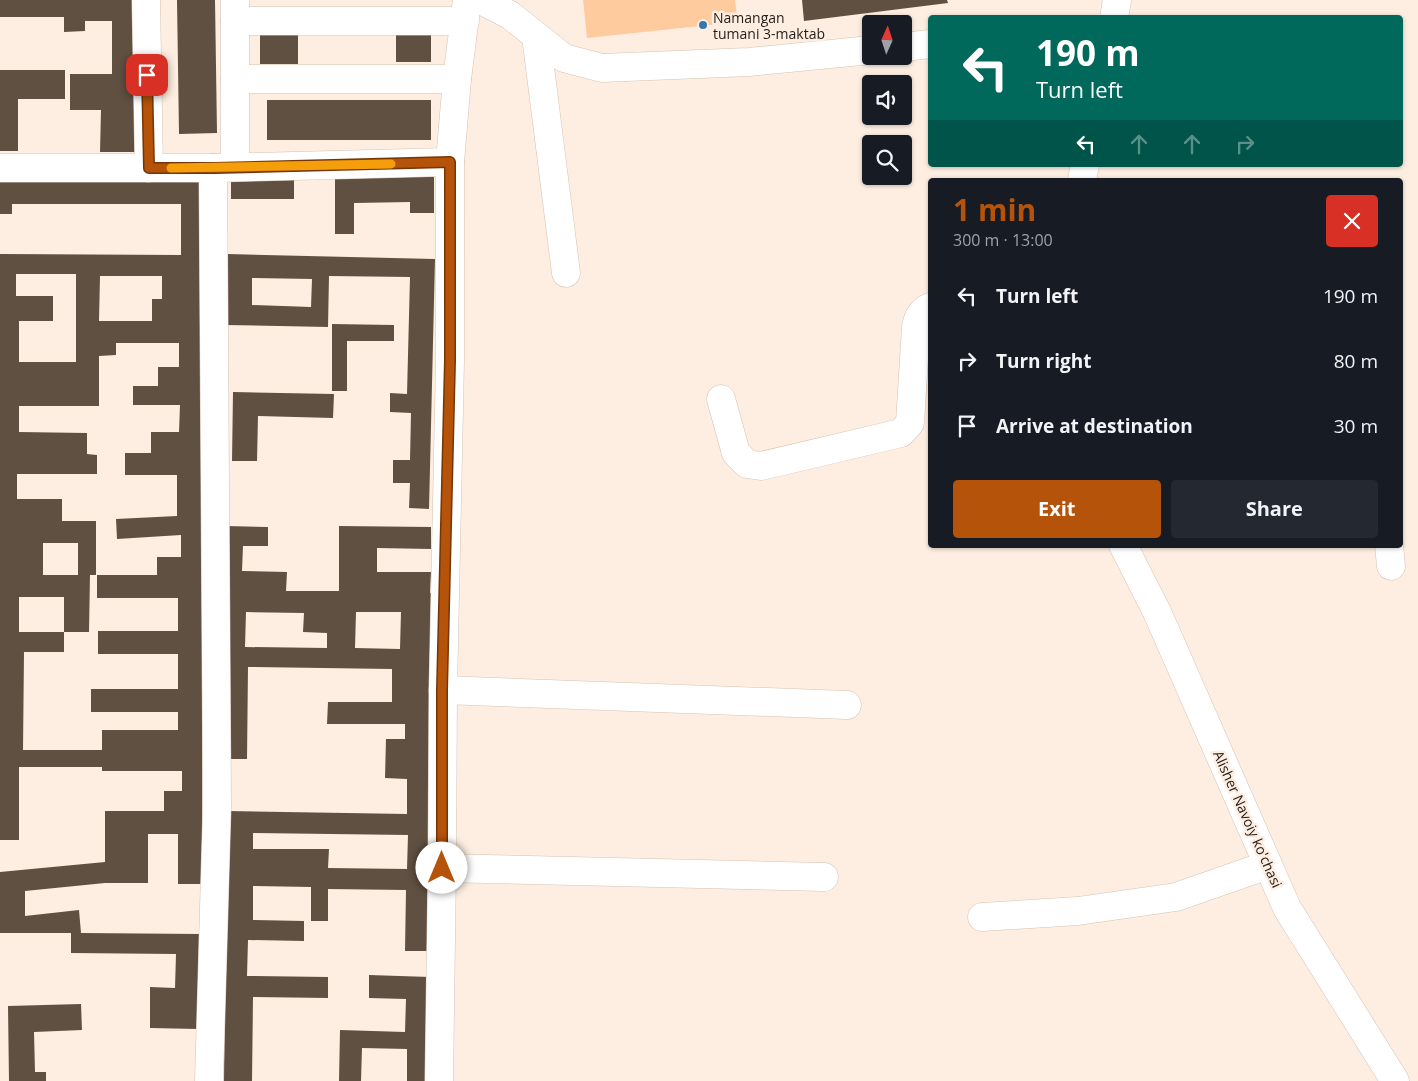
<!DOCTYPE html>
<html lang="en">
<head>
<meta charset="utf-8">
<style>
	:root { --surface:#171b24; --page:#242831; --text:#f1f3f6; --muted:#9ea1a6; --accent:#b45309 }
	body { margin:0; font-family:"Open Sans",sans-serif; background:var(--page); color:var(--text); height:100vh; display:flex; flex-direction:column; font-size:19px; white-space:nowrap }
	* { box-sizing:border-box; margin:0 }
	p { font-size:16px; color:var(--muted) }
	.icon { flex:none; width:28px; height:28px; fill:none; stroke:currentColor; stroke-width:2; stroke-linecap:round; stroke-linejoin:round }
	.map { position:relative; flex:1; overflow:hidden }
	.panel { position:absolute; left:928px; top:178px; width:475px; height:370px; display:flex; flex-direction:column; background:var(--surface); border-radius:5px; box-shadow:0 1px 4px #0004 }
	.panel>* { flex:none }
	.guide { position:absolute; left:928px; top:15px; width:475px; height:152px; border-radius:5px; box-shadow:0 1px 4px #0004; background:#00695c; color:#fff; overflow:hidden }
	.needle { width:32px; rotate:3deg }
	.fabs { position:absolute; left:862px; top:15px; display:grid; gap:10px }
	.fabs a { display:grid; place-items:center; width:50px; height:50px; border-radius:5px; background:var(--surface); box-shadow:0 1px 4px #0004; font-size:25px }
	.pin { position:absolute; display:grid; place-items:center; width:42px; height:42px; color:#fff; margin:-21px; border-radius:10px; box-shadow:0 2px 8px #0006 }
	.me { position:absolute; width:55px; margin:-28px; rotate:0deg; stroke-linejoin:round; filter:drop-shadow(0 0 4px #0008) }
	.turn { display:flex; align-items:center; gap:18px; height:105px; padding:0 25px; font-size:22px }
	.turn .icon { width:65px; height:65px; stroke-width:2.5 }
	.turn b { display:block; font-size:35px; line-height:42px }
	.lanes { display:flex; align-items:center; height:48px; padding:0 25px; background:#0003; justify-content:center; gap:25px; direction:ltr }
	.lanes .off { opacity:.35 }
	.round { display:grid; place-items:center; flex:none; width:52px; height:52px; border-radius:5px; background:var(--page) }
	.headline { display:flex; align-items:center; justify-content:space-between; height:85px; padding:0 25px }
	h1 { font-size:30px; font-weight:700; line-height:38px; color:var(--accent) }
	.button { display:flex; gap:10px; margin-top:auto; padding:10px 25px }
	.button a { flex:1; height:58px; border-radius:5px; background:var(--accent); color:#fff; font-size:20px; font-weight:700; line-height:58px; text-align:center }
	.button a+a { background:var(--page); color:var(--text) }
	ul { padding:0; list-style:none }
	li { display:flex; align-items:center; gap:15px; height:65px; padding:0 25px }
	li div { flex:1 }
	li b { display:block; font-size:19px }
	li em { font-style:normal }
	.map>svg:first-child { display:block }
	.green { fill:#fecb9f }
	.building { fill:#605042; fill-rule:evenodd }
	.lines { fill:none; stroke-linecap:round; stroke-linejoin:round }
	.minor-casing { stroke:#d5c3b3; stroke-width:29 }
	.major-casing { stroke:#d5c3b3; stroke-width:29 }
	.minor { stroke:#fff; stroke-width:28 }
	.major { stroke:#fff; stroke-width:28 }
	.route-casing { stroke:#753606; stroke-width:12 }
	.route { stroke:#b45309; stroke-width:9 }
	.slow { stroke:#f59e0b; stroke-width:9 }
	.poi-dot { fill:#3479ae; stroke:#fdeee1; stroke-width:2 }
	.labels { text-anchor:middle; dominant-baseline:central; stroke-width:5; stroke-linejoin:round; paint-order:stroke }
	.poi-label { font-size:14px; fill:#231c17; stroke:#fdeee1; text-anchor:start }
	.street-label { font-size:14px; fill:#231c17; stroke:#fdeee1 }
</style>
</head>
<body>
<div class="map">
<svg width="1418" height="1081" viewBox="0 0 1418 1081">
	<rect width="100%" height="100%" fill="#fdeee1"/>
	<!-- green -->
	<path class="green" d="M583,0H735L738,22L587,38Z"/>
	<!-- building -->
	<g class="building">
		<path d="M0,0H138L137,152H100L101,110H70V74H112V21H85V31L64,32V17H0Z"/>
		<path d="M177,0H215L217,133L179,134Z"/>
		<path d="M802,0H947L948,3L804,21Z"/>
		<rect x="260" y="28" width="38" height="36"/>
		<rect x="396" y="29" width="35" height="33"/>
		<path d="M0,70H65V99H18V151H0Z"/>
		<rect x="267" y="100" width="164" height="40"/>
		<rect x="231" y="176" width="63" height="23"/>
		<path d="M335,176H434V213H410V202L354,203V234H335Z"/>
		<path d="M0,179H203L202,884H178V834H148V883H105L25,891V916L79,910L81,933L199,934L198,1029L150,1028V987L175,988L176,954L71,953V933H0V872L105,862V811H164V791H182V771H102V767H19V840H0V254L181,255V204H12V214H0ZM16,274H76V362H19V321H53V296H16ZM100,276H162V299H152V321H99ZM116,343H179V367H158V386H133V405H180L179,432H151V453H125V475H177V516L116,519L117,539L181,535V557H157V575H97V598H178V631H98V654H178V689H91V712H178V730H102V750H23L24,652H64V632H19V597H64V632H89L90,575H96V521H62V499H17V474H97V455L87,454V433L19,432V406H99V356L116,355ZM43,543H78V575H43Z"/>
		<path d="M227,254L435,259L429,509L409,508L410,483H393V460H410L411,413L390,412V393L407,394L410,277L329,276L328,327L225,325ZM252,278L312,279L311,307L252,305Z"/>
		<path d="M332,324L394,325V341H347V391H332Z"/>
		<path d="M233,392L334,394L333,418L258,416L257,461H232Z"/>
		<path d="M226,526L268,527V546H243L242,571L287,572L286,591H339V526L431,527V549L377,548V572H431L430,593H434L430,951H405L406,890L328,889V921H311V887L253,886V920L304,921V941L248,940L247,976L328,977V998L253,997L252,1081H224L227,811L407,814V779L385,778L386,739H405V724H327L328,702H392V669L248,667L247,759H223ZM246,612L304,613L303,632L327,633V648L245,647ZM356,612H401L400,649L355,648ZM253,833L408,835L407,869L328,868L329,849H253Z"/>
		<path d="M369,975L430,977L428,1081H407V1049L362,1048L361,1081H339L340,1030L405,1032L406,999L369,998Z"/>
		<path d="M81,1004L82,1030L34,1032L35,1072H46V1081H9L8,1006Z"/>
	</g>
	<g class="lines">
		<!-- minor casing -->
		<g class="minor-casing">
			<g id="minor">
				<path d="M146,0L149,168"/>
				<path d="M235,0V167"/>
				<path d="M481,0L510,15L564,58L602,68L749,62L871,50"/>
				<path d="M235,21H465"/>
				<path d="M536,36L566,273"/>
				<path d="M904,47L930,44"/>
				<path d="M235,79H457"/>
				<path d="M0,168H213L450,162"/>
				<path d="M721,399L736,453L747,464L761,466L901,433L910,423L916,327C918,317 921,311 930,307"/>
				<path d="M1389,545L1391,566"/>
				<path d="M443,690L847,705"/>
				<path d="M442,868L824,877"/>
				<path d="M982,917L1078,911L1176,897L1268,865"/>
				<path d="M209,1081L217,806L213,168"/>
				<path d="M439,1081L442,868L443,690L450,360V162L457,79L467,0"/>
			</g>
		</g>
		<!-- major casing -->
		<g class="major-casing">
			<g id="major">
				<path d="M1114,18L1117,0"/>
				<path d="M1082,180L1085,165"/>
				<path d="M1123,545L1157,612L1287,908L1395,1081"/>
			</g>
		</g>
		<!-- minor -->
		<use href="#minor" class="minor"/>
		<!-- major -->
		<use href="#major" class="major"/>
	</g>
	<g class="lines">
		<!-- route casing -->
		<g class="route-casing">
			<path id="route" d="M147,75L149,168H214L450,162V360L442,690V868"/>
		</g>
		<!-- route -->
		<use href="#route" class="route"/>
		<!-- slow -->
		<path class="slow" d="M171,168L391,164"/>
	</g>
	<!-- markers -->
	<circle class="poi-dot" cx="703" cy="25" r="5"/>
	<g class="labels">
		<!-- poi labels -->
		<g class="poi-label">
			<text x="713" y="17">Namangan<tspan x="713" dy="16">tumani 3-maktab</tspan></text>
		</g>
		<!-- street labels -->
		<g class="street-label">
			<text transform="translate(1248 819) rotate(66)">Alisher Navoiy ko'chasi</text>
		</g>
	</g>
</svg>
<div class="fabs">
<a><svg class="needle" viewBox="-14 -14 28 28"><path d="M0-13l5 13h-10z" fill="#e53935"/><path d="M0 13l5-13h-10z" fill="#9ea1a6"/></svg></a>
<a><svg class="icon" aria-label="sound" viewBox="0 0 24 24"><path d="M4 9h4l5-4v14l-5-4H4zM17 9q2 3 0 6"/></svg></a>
<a><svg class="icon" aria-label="search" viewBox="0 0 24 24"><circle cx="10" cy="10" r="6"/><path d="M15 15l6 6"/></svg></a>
</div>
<div class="pin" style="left:147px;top:75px;background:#d93025"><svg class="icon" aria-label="arrive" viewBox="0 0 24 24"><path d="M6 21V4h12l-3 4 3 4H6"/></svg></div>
<svg class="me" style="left:442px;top:868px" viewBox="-20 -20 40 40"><circle r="19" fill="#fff"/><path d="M0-13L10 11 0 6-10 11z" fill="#b45309"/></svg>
<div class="guide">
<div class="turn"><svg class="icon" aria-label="left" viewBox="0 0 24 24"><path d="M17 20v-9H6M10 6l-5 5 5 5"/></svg><div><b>190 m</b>Turn left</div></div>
<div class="lanes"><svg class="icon" aria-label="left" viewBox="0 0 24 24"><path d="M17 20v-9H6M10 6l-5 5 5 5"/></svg><svg class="icon off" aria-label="ahead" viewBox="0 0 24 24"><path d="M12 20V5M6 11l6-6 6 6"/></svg><svg class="icon off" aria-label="ahead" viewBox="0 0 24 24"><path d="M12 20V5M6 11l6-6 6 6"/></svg><svg class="icon off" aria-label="right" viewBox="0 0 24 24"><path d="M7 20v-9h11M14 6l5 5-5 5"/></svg></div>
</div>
<section class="panel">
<div class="headline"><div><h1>1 min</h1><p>300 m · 13:00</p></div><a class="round" style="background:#d93025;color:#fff"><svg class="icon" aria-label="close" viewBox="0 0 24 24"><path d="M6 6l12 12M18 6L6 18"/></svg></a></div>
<ul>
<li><svg class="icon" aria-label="left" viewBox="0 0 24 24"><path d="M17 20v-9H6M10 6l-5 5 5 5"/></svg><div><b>Turn left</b></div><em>190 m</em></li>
<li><svg class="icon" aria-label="right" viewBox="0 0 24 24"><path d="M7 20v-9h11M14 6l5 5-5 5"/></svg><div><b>Turn right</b></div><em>80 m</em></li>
<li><svg class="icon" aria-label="arrive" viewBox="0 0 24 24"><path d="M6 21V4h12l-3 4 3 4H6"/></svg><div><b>Arrive at destination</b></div><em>30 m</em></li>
</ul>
<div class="button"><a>Exit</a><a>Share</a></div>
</section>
</div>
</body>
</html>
